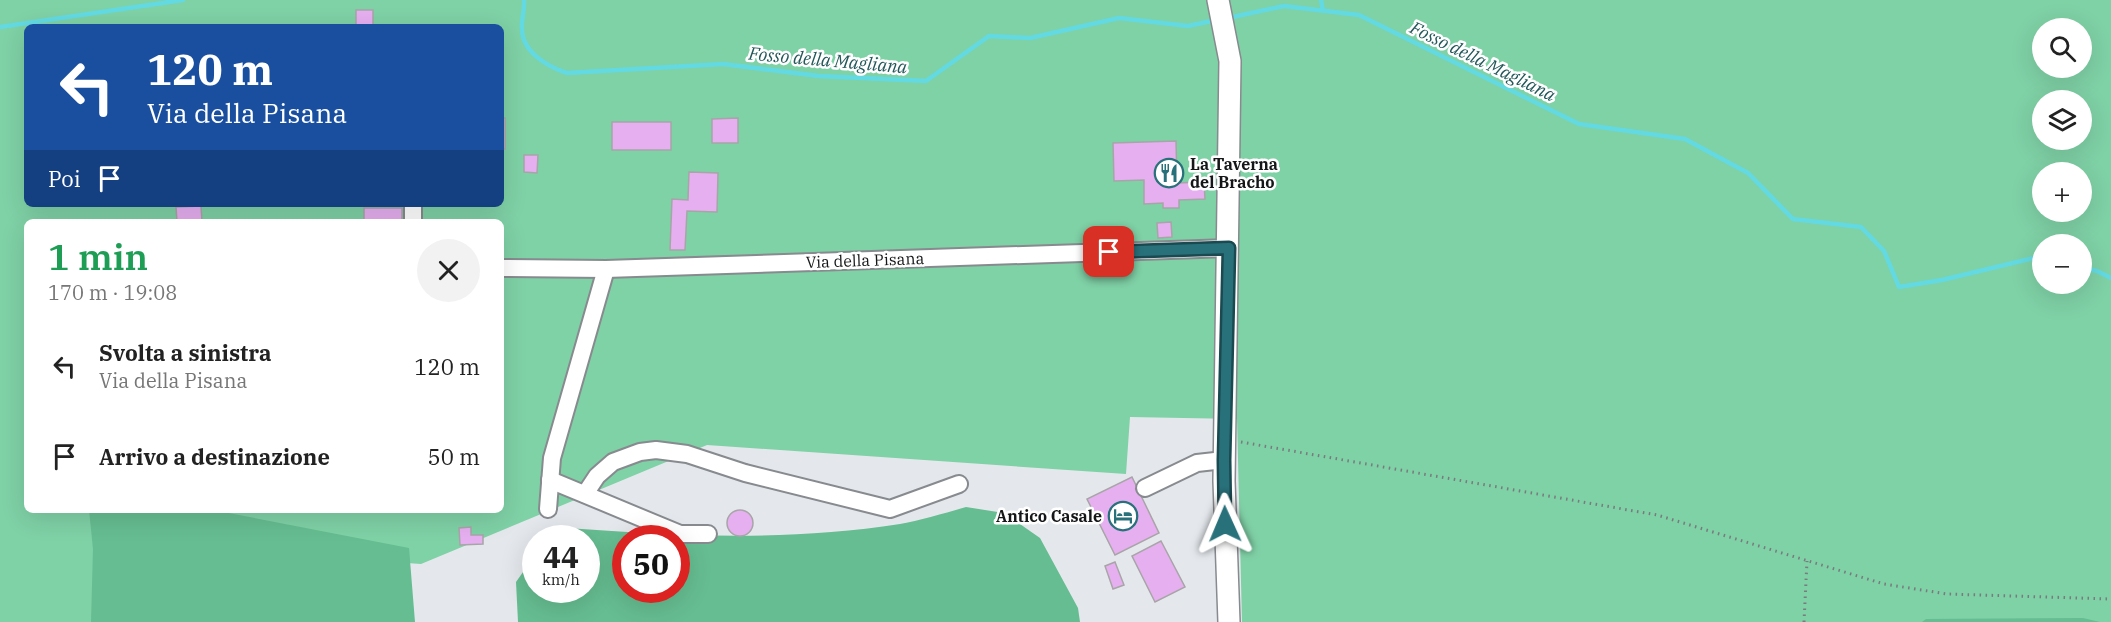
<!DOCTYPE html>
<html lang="it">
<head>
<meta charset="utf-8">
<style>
	:root { --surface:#fff; --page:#f2f2f2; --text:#222; --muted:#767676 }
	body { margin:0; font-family:"IBM Plex Serif",serif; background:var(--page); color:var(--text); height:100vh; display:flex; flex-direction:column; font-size:22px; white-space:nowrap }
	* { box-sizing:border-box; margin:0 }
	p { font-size:20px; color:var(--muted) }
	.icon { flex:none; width:33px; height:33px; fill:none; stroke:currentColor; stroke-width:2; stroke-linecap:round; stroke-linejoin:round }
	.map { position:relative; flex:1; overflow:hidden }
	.details { position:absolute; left:24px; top:219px; width:480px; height:294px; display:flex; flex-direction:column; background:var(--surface); border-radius:9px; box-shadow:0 6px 24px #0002 }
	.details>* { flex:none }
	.guide { position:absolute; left:24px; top:24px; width:480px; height:183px; border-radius:9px; box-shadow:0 6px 24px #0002; background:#1a4fa0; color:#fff; overflow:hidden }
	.buttons { position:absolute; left:2032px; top:18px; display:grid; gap:12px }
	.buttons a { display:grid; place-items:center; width:60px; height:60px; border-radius:50%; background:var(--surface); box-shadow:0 6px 24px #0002; font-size:30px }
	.speed { position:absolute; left:522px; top:525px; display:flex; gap:12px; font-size:30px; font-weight:700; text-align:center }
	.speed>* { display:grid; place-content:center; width:78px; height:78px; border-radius:50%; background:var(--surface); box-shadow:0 6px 24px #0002; line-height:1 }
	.speed small { font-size:15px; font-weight:400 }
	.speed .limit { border:9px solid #d22; background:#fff; color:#111 }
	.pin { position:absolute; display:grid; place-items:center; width:51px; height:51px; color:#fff; margin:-26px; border-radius:12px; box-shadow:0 3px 9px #0006 }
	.me { position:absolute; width:66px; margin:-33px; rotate:359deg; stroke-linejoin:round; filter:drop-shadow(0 0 4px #0008) }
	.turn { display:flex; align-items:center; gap:21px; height:126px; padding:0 24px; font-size:27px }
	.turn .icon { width:78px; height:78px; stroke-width:2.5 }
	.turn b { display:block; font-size:42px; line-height:51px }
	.then { display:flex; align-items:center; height:57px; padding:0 24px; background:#0003; gap:12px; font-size:22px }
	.round { display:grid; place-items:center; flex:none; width:63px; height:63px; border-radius:32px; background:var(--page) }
	.headline { display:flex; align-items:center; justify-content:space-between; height:102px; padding:0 24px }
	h1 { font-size:36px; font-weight:600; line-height:45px; color:#1e9e55 }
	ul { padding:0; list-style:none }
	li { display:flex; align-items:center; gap:18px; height:90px; padding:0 24px }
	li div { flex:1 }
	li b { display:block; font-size:22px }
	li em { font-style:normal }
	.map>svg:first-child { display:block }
	.green { fill:#7fd1a6; fill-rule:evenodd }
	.forest { fill:#66bd91; fill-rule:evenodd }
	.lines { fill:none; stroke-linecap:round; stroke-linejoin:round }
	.stream { stroke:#63dae2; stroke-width:4.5 }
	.building { fill:#e6aff0; stroke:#a8a5a8; stroke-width:1.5 }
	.minor-casing { stroke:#878a8e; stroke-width:20 }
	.major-casing { stroke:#878a8e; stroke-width:24 }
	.path { stroke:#797b7e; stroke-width:3; stroke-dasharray:1.5 4.5; stroke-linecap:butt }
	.minor { stroke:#fff; stroke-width:16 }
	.major { stroke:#fff; stroke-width:21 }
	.route-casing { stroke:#1a4950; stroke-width:15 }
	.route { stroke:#28717b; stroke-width:10 }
	.labels { text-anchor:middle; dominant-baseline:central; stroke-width:5; stroke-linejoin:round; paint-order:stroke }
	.poi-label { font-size:16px; font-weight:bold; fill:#151618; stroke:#fff; text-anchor:start }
	.street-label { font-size:16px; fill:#151618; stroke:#fff }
	.water-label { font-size:18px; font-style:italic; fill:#23575a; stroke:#fff }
</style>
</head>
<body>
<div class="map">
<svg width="2111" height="622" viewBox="0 0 2111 622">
	<rect width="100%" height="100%" fill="#e4e8ec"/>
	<!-- green -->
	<path class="green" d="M0,0H2111V622H1242L1237,419L1130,417L1126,474L707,445L421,564L307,556L112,622H0ZM27,27H501V204H27ZM2043,28H2082V68H2043ZM2043,100H2082V140H2043ZM2043,172H2082V212H2043ZM27,222H501V510H27ZM2043,244H2082V284H2043Z"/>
	<!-- forest -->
	<g class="forest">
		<path d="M966,507L1004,513L1040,538L1078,608L1080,622H518L516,582L535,555L536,590H586V538H547L555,527C670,536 786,542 900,524C922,520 945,513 966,507ZM626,538H676V590H626Z"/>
		<path d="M89,510H213L409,548L415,622H91L93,549Z"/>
		<path d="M2083,618L2100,622H1922L1926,619Z"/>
	</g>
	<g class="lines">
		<!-- stream -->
		<g class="stream">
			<path d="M524,0C525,10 521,19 522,29C522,52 548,67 567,73L723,64L819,76L926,81L989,36L1030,38L1119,18L1188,26L1216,20"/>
			<path d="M1321,0L1323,11"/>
			<path d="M1228,18L1284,6L1359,15L1579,124L1685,139L1748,173L1793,219L1861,227L1884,251L1899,287L1942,280L2034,258L2043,260"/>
			<path d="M0,27L183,0"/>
			<path d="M2082,268L2097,271L2111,278"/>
		</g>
	</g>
	<!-- building -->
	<g class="building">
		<rect x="356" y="10" width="17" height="17"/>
		<rect x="501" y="118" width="4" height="31"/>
		<path d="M738,118V143H712V119Z"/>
		<rect x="612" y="122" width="59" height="28"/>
		<path d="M1176,141L1177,183L1204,182L1205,199L1179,200V208H1163V203L1144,204V180L1114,181L1113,143Z"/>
		<path d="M524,155H538L537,173L524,172Z"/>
		<path d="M689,172L718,173L717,212L687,211L685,250H670L672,199L688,200Z"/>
		<path d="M201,206L202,222H177L176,207Z"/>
		<rect x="364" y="208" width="38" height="14"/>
		<path d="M1171,222L1172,237L1158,238L1157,223Z"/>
		<path d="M1132,477L1159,533L1115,555L1087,499Z"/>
		<circle cx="740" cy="523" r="13"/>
		<path d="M471,527V535H483V544L460,545L459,528Z"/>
		<path d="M1161,541L1185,587L1155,602L1132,556Z"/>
		<path d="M1115,562L1124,585L1113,589L1105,566Z"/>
	</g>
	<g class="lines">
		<!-- minor casing -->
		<g class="minor-casing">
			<g id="minor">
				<path d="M413,204V222"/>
				<path d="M501,268L606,269L1229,248"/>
				<path d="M550,480L680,534H708"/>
				<path d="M1145,488L1197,463L1224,460"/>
				<path d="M585,494L597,476L613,462L640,452L656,450L687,454L745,473L890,509L959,484"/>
				<path d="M548,509L552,458L606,269"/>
			</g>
		</g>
		<!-- major casing -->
		<g class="major-casing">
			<path id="major" d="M1218,0L1230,61L1224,481L1229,622"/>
		</g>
		<!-- path -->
		<g class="path">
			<path d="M1241,442L1657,515L1884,584L1947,594L2111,599"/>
			<path d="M1804,622L1807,561"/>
		</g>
		<!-- minor -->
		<use href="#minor" class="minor"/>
		<!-- major -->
		<use href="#major" class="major"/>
	</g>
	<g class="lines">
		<!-- route casing -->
		<g class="route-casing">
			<path id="route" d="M1109,252L1229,248L1224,460L1225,524"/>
		</g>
		<!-- route -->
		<use href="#route" class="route"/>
	</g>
	<!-- icons -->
	<defs>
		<g id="restaurant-ring" transform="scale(1.5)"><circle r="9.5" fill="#fff" stroke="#28717b" stroke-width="1.5"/><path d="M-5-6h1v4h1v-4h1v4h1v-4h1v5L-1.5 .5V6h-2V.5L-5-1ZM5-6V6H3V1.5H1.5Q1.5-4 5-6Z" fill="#28717b"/></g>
		<g id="hotel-ring" transform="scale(1.5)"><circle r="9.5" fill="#fff" stroke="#28717b" stroke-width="1.5"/><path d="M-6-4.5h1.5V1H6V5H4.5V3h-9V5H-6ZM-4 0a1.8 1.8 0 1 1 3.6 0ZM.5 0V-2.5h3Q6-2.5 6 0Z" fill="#28717b"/></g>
	</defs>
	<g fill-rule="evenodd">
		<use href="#restaurant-ring" x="1169" y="173"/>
		<use href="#hotel-ring" x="1123" y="516"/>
	</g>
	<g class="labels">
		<!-- poi labels -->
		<g class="poi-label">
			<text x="1190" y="164">La Taverna<tspan x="1190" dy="18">del Bracho</tspan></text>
			<text x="1102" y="516" text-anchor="end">Antico Casale</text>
		</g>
		<!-- street labels -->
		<g class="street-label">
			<text transform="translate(865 260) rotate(-2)">Via della Pisana</text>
		</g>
		<!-- water labels -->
		<g class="water-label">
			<text transform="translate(828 60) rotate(5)">Fosso della Magliana</text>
			<text transform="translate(1483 61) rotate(26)">Fosso della Magliana</text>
		</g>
	</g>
</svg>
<div class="buttons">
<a><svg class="icon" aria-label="search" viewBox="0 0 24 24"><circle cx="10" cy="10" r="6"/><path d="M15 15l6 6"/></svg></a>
<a><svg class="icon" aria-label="layers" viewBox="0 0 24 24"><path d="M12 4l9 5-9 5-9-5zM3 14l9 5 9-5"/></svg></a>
<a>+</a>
<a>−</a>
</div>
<div class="speed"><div>44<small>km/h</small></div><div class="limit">50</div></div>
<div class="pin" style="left:1109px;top:252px;background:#d93025"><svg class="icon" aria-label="arrive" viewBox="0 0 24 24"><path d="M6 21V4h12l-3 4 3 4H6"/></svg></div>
<svg class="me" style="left:1225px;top:524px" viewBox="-20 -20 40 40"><path d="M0-17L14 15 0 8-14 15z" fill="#28717b" stroke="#fff" stroke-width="4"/></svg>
<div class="guide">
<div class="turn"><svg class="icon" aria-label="left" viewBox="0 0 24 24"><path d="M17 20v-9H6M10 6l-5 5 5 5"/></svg><div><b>120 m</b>Via della Pisana</div></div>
<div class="then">Poi<svg class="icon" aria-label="arrive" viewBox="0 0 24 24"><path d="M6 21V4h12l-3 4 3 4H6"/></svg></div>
</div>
<section class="details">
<div class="headline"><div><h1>1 min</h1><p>170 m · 19:08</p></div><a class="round"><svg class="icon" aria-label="close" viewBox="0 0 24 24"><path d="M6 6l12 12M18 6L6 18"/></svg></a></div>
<ul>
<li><svg class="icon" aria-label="left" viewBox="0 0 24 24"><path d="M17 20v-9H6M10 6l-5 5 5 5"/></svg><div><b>Svolta a sinistra</b><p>Via della Pisana</p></div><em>120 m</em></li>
<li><svg class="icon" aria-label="arrive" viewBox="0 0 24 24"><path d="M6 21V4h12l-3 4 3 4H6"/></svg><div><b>Arrivo a destinazione</b></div><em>50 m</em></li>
</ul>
</section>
</div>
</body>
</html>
